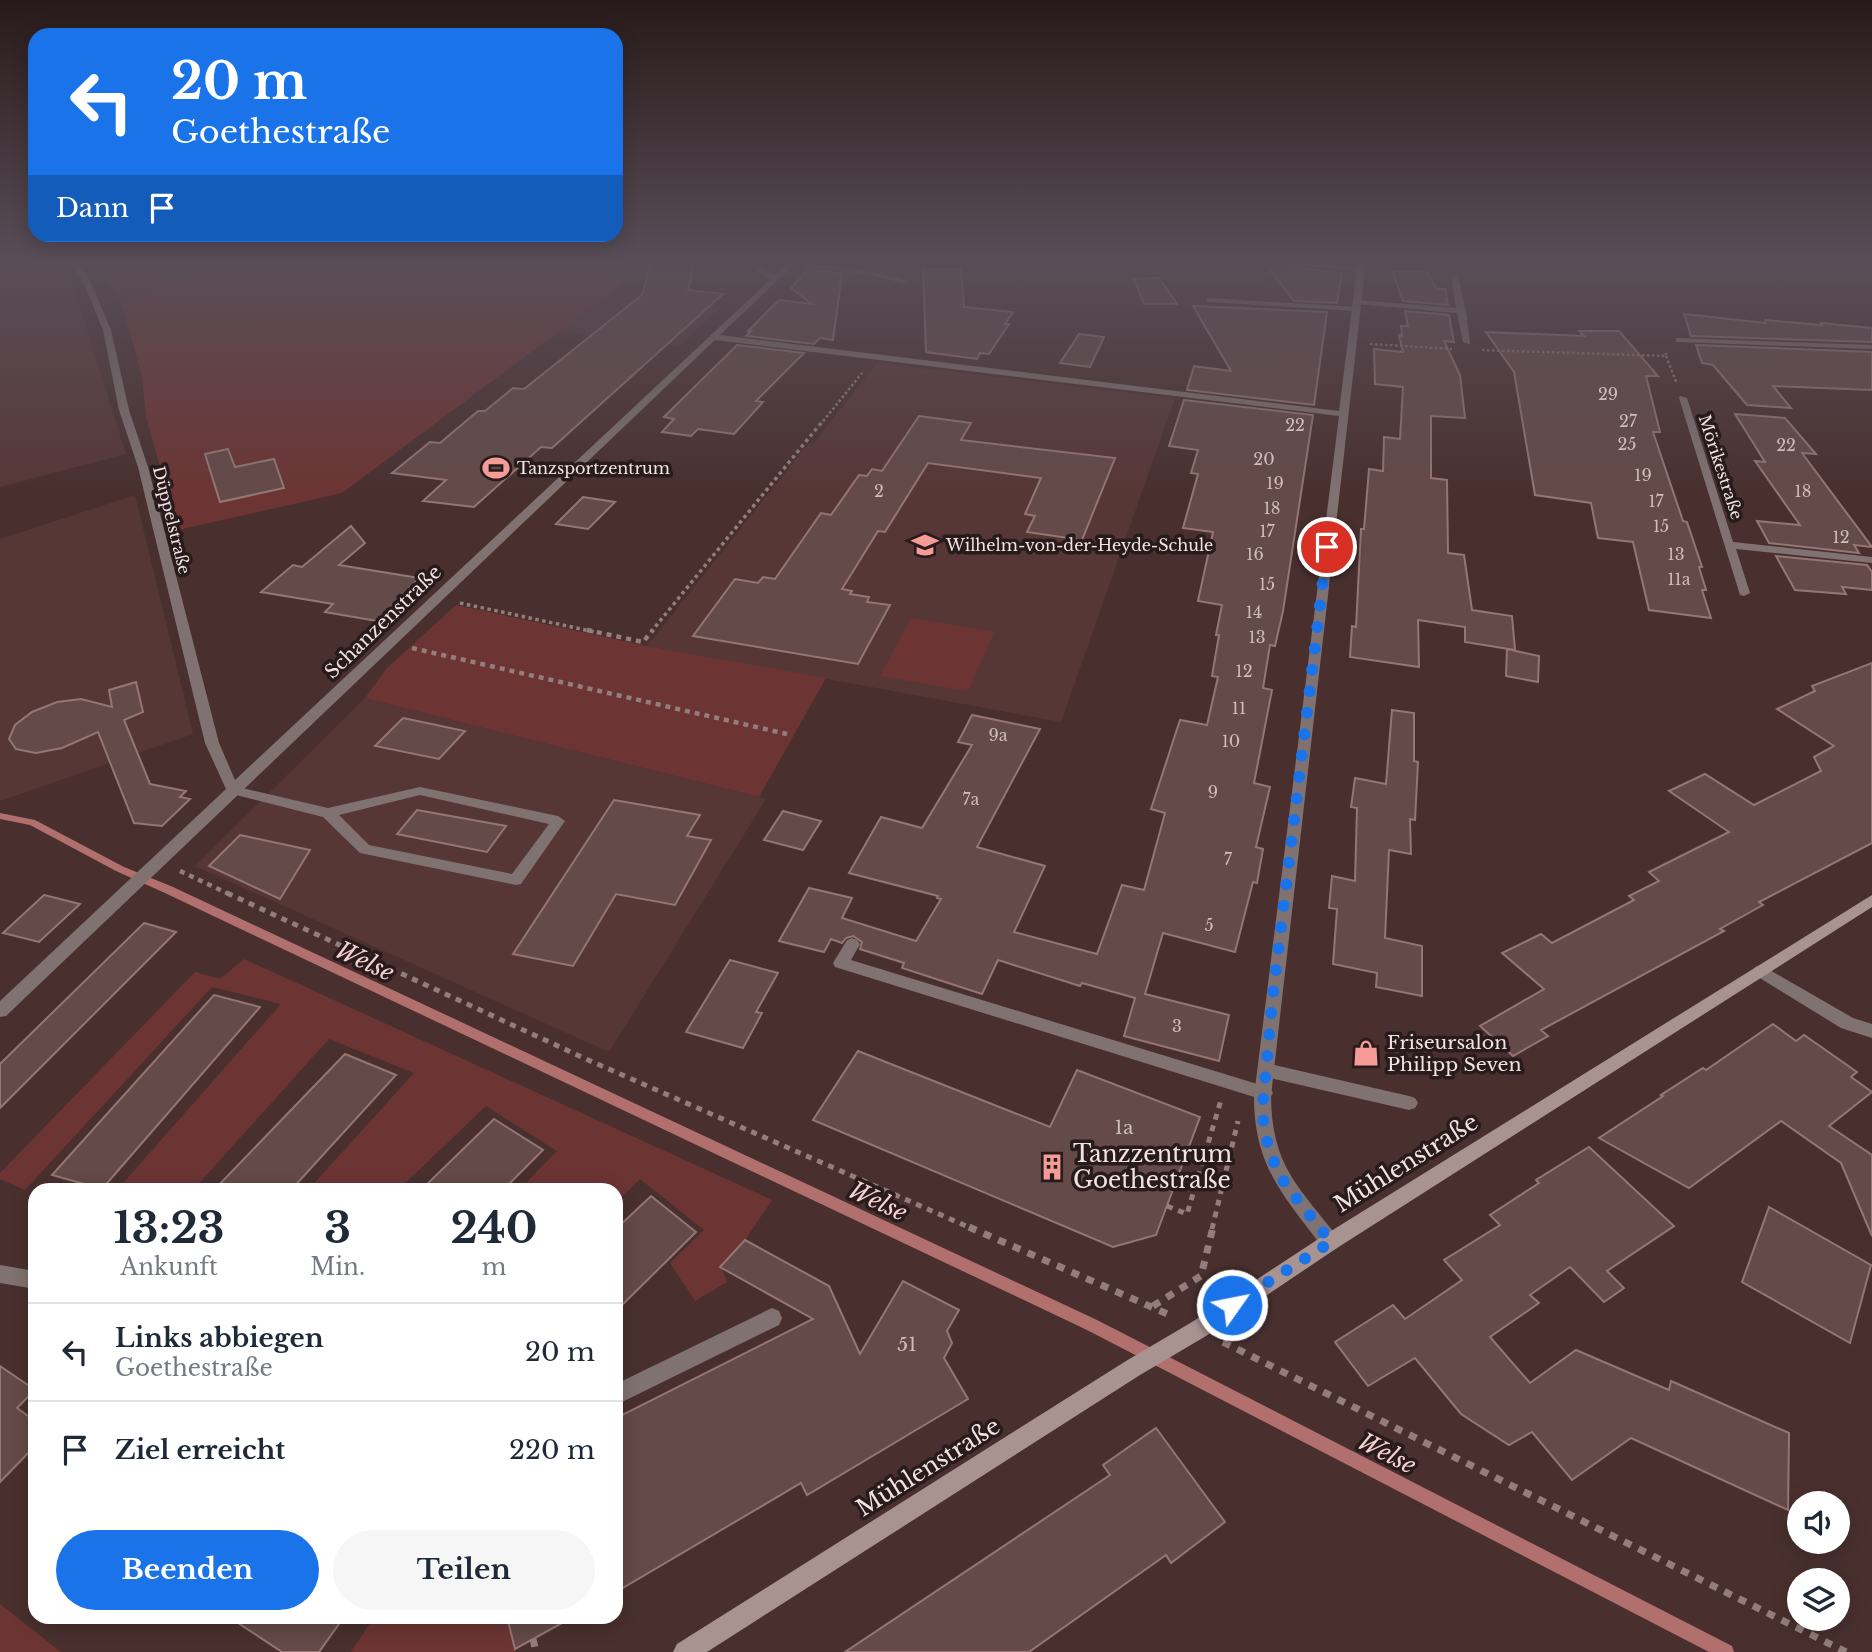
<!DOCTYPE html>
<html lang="de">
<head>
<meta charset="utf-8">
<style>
	:root { --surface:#fff; --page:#f6f6f7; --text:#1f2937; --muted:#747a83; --line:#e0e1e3; --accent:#1a73e8 }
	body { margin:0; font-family:"Libre Baskerville",serif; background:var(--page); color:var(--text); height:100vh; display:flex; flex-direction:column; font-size:26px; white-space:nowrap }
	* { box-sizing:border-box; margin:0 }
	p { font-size:23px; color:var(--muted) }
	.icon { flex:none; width:38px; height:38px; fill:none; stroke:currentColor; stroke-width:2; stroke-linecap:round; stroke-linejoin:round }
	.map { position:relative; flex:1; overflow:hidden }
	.sheet { position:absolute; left:28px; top:1183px; width:595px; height:441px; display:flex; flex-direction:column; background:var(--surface); border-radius:21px; box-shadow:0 4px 18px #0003 }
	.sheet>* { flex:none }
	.guide { position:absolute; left:28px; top:28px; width:595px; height:214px; border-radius:21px; box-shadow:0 4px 18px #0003; background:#1a73e8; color:#fff; overflow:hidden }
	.buttons { position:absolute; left:1787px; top:1491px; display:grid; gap:14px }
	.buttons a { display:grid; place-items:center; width:63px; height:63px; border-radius:50%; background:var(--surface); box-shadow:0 4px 18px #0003; font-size:35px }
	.pin { position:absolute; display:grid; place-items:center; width:60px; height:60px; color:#fff; margin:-30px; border:4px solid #fff; border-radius:50%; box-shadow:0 2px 7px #0007 }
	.me { position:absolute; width:77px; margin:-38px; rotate:57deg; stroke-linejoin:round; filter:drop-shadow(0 0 5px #0008) }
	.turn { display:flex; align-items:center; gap:24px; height:147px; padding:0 28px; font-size:32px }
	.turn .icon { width:91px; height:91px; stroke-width:2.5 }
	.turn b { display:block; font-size:49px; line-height:60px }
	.then { display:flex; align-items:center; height:66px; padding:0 28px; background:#0003; gap:14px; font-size:26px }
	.eta { display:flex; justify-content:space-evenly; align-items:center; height:119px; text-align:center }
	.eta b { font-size:42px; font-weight:700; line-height:49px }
	.cta { display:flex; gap:14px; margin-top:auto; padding:14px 28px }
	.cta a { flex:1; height:80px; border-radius:42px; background:var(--accent); color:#fff; font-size:28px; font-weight:700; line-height:80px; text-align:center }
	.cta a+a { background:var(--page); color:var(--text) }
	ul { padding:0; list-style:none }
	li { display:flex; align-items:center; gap:21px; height:98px; padding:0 28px; border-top:2px solid var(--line) }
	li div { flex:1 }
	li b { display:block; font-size:26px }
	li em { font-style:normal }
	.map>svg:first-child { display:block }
	.built { fill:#573736 }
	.green { fill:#6c3534 }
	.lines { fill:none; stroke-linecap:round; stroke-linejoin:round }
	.stream { fill:#b1706d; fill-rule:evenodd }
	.building { fill:#644a48; stroke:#947674; stroke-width:2 }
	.path-far4 { stroke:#947e7d; stroke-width:2.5; stroke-dasharray:2.5 2.5; stroke-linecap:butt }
	.path-far3 { stroke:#947e7d; stroke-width:3.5; stroke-dasharray:3.5 3.5; stroke-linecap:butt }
	.path-far2 { stroke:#947e7d; stroke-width:4.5; stroke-dasharray:5 5; stroke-linecap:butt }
	.path-far1 { stroke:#947e7d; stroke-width:5; stroke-dasharray:6 6; stroke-linecap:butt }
	.path { stroke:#947e7d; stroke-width:7; stroke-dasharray:8 8; stroke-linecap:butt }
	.lane { fill:#807271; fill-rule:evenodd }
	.street { fill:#807271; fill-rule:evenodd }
	.secondary { fill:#a89391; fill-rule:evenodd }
	.route { stroke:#1a73e8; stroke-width:12; stroke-dasharray:0 21.6 }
	.labels { text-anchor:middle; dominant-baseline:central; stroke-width:7; stroke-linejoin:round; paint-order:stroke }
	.number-label { font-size:16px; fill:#cfbcbb }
	.far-street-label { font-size:16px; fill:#f3e2e1; stroke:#271c1b }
	.far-poi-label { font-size:16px; fill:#f3e2e1; stroke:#271c1b; text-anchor:start }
	.street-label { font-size:19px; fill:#f3e2e1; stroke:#271c1b }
	.poi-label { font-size:19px; fill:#f3e2e1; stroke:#271c1b; text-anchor:start }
	.near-number-label { font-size:19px; fill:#cfbcbb }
	.near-poi-label { font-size:23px; fill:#f3e2e1; stroke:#271c1b; text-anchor:start }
	.near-street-label { font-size:23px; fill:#f3e2e1; stroke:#271c1b }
	.near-water-label { font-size:24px; font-style:italic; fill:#f8d0ce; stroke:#271c1b }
</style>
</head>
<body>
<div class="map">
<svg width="1872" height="1652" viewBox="0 0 1872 1652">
	<rect width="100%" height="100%" fill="#49302f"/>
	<!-- built -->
	<g class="built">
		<path d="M0,261H52L60,265L73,286L126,454L0,487Z"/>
		<path d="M91,261H212L122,304Z"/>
		<path d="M609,293L722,307L679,346L558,331Z"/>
		<path d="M877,363L1175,398L1061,722L647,646L808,444H813Z"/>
		<path d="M135,495L193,734L0,801V539Z"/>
		<path d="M365,698L766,799L609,1052L195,866Z"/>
	</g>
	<!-- green -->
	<g class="green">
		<path d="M212,261H548L546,263L629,279L342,493L178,530L146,417L142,376L122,304Z"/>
		<path d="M456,605L647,646L826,678L759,797L365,698L387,668Z"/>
		<path d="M911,618L994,632L968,691L880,676Z"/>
		<path d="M244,959L772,1200L745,1240L721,1267L727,1282L695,1301L670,1263L704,1230L640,1179L616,1203V1190H519L557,1151L486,1106L398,1190H308L414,1073L329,1039L193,1190H117L281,1004L212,987L25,1190L0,1179V1173L195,972L220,979Z"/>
		<path d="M0,1604L61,1652H0Z"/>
		<path d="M374,1617H507L516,1652H351Z"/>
	</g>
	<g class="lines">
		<!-- stream -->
		<path class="stream" d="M0,813L35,820L124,867L173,887L1097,1320L1732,1646L1734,1652H1709L1087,1330L165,893L116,871L30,825L0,819Z"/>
	</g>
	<!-- building -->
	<g class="building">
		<path d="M651,261H694L688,290L723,294L552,448L541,447L474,507L423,501L446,480L392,473L430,442L440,443L478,411H485L513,388L524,389L642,295Z"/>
		<path d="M1263,261H1284L1290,267L1342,273L1337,303L1294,301Z"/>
		<path d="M809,269L842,274L833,340L820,338L814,344L746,336L751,331H748L779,300L812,304L791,288Z"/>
		<path d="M923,269H961L964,307L1013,312L1005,324H1009L989,354L980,353L977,359L926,352Z"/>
		<path d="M1392,271L1427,272L1437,289H1445L1448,305L1403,301Z"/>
		<path d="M1159,278L1177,304H1144L1134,279Z"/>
		<path d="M1193,306L1327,312L1314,405L1187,390L1194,366L1231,371Z"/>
		<path d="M1405,311L1449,315L1454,342L1444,341L1460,375L1465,418L1431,416V478L1447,480L1448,553L1464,555L1472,610L1512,616L1515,650L1465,642V627L1418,620L1419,667L1350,657L1352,626L1356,627L1361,529H1364L1369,469L1383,471L1384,437L1400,439L1403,387L1375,384L1374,349L1403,352L1399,335L1402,336L1401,326H1408Z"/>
		<path d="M1684,314L1766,323L1765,320L1822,325L1821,323L1872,328V342L1691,336Z"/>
		<path d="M1579,331H1619L1658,376H1646L1660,432H1653L1683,521L1687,522L1702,567H1699L1706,590H1702L1711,618L1649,610L1633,542L1598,538L1591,503L1535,495L1514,372L1486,332L1584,336Z"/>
		<path d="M1079,334L1104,337L1090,367L1060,363Z"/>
		<path d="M737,345L804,353L756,401L763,402L734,434L698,429L691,436L662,432L674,419L664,417Z"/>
		<path d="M1696,345L1872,352V390L1773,386L1791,408L1747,405L1713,365L1702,363Z"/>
		<path d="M1184,400L1313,415L1283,611L1275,646L1270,645L1263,688L1272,690L1254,783L1270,787L1256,847L1263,849L1257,883L1253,882L1235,952L1163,933L1145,994L1229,1015L1219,1061L1124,1036L1135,998L1082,983L1080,986L998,960L982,994L902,968L904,963L860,949L862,942L853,936L846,938L842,943L831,939L824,952L779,941L809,888L852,898L842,918L916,941L941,899L937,898L938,896L849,873L881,817L922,828L972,745L958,742L972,715L1040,729L977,847L1045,866L1014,932L1097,954L1122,885L1144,890L1165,813L1151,809L1180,720L1207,725L1218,677L1212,676L1219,635H1216L1222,605L1198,601L1213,532L1183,528L1198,474L1191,473L1198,450L1169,446Z"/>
		<path d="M1735,414L1785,418L1816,454L1802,453L1872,547L1854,545L1859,553L1769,543L1757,521L1800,525L1755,461L1765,462Z"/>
		<path d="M919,416L971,423L961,440L1115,458L1082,540L1027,532L1035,516L1025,514L1041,478L928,463L885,532L878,531L842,589L852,591L850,594L869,597L867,602L890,605L858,664L693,636L735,579L758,583L763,577L775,579L821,513L831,515L859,475L867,476L872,469L882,471Z"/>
		<path d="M228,449L235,467L274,459L284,488L220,502L205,454Z"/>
		<path d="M583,497L615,502L588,529L556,524Z"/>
		<path d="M351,526L365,543L339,565L419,578L377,621L325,612L333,604L261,592L293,565L302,567Z"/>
		<path d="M1776,556L1867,565L1872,572V590L1842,587L1846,594L1795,590Z"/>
		<path d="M1507,649L1539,656L1538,682L1506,676Z"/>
		<path d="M1872,663V843L1759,902L1763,905L1720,929L1724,931L1541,1030L1548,1036L1513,1056L1480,1026L1544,989L1502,953L1541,934L1552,943L1634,900L1629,896L1659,881L1649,872L1729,832L1669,791L1705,774L1754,805L1821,771L1814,757L1834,746L1777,709L1815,691L1812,686Z"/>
		<path d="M136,682L143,712L124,720L150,784L186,791L180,797L190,799L162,826L134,823L98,732L62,748L36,753L16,749L9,739L15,725L32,712L57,702L81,699L112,707L109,690Z"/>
		<path d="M1392,710L1414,713V761L1418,762L1415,820L1410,819L1411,854L1389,850L1385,938L1422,946V996L1376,987L1377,973L1333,964L1337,909L1329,908L1332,876L1355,881L1357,808L1351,807L1355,778L1386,784Z"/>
		<path d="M403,718L465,731L439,759L375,746Z"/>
		<path d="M614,800L700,815L687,836L711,840L675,905L616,894L573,966L513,954Z"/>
		<path d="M417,810L506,826L487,852L397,834Z"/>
		<path d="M783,811L821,821L803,850L764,840Z"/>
		<path d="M240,835L310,850L280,899L209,866Z"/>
		<path d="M44,895L80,904L39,942L3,933Z"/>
		<path d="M144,923L176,932L0,1108V1064Z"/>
		<path d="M730,960L778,973L756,1012L762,1013L743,1048L686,1032Z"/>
		<path d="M214,995L260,1007L102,1189L52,1175Z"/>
		<path d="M1773,1024L1796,1041L1804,1035L1857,1072L1851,1077L1872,1092L1829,1126L1872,1155V1236L1841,1163L1781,1121L1689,1188L1599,1138L1663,1096L1661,1095L1703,1068L1706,1070Z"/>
		<path d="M858,1051L1050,1127L1077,1070L1200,1117L1156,1235L1113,1247L813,1120Z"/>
		<path d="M345,1054L396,1075L291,1190H214Z"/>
		<path d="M494,1119L543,1150L503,1190H421Z"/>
		<path d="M1589,1147L1674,1226L1607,1271L1624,1288L1604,1302L1570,1267L1530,1295L1539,1303L1490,1337L1530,1383L1576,1350L1669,1390L1671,1381L1789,1433L1788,1510L1631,1438L1572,1480L1532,1432L1509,1445L1461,1414L1415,1358L1368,1386L1335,1342L1393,1305L1405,1319L1462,1280L1444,1260L1500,1225L1490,1215L1539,1183L1536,1180Z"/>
		<path d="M651,1196L696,1232L616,1311V1229Z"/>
		<path d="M1769,1207L1871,1265L1850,1343L1742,1282Z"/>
		<path d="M745,1240L829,1286L860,1354L903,1281L959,1310L947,1331L952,1343L944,1358L968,1399L807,1495L801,1483L616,1592V1418L813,1319L720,1267Z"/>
		<path d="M0,1366L35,1390L17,1408L35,1421V1446L0,1482Z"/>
		<path d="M1156,1428L1225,1522L1171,1563L1166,1555L1029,1652H845L1110,1475L1103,1465Z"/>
		<path d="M229,1617H344L319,1652H282Z"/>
		<path d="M507,1617H573L515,1649Z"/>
	</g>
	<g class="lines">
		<!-- path-far4 -->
		<g class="path-far4">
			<path d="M1370,344L1452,349"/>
			<path d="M1482,350L1666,356V353"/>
			<path d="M1666,356L1677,384"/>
			<path d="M820,425L862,373"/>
		</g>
		<!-- path-far3 -->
		<g class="path-far3">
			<path d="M460,603L595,632"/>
			<path d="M651,632L821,423"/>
		</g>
		<!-- path-far2 -->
		<g class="path-far2">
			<path d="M587,630L643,642L653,630"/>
			<path d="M412,648L787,734"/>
			<path d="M180,871L231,895"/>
		</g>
		<!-- path-far1 -->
		<g class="path-far1">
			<path d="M227,893L586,1059L973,1229"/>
			<path d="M1198,1177L1224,1189"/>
			<path d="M1167,1206L1187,1214L1221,1100"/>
			<path d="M1212,1229L1238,1121"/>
		</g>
		<!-- path -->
		<g class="path">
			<path d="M969,1227L1172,1316"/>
			<path d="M1153,1306L1201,1276L1213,1227"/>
			<path d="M1223,1342L1846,1652"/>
			<path d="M533,1639L536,1652"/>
		</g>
		<!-- lane -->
		<g class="lane">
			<path d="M790,261L874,272L907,281L903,283L874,276L793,264Z"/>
			<path d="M1287,261L1361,268L1365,270L1361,272L1290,264Z"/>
			<path d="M1451,275L1458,277L1466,311L1470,344L1463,342L1457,313L1357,304L1353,302L1357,300L1456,308Z"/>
			<path d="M1207,298L1356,307L1360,309L1356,311L1210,302H1207Z"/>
			<path d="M233,786L328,808L420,787L558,816L565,821L521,884L516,885L360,853L323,817L228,793L226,790L228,787ZM420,795L549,824L512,874L369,845L339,815Z"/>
			<path d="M852,938L857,940L860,944L851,960L1264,1086L1270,1088L1273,1093L1270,1098L1264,1100L835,967L833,963L847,940Z"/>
			<path d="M1266,1063L1409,1096L1415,1098L1418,1103L1415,1108L1409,1110L1266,1077L1260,1075L1258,1070L1260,1065Z"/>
			<path d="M772,1308L779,1311L782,1318L779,1325L616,1405V1384Z"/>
		</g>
		<!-- street -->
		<g class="street">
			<path d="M66,261H74L88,276L111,330L129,410L148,467L219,743L235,780L770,280L744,261H753L774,276L790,261H798L720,335L1339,411L1358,261H1366L1271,1096C1272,1165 1297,1185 1337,1236L1339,1242L1337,1248L1330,1251L1323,1248C1283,1195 1254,1166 1254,1096L1339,416L715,340L6,1016L0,1017V1001L226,789L205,743L138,467L119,410L103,330L81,277Z"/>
			<path d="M1676,338L1872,345V349L1679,342H1676Z"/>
			<path d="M1680,396L1687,398L1733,542L1872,557V563L1736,549L1750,593L1744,596L1740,595L1679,398Z"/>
			<path d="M1761,965L1853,1018L1872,1024V1038L1841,1028L1755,975L1753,971L1755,967Z"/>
			<path d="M0,1265L35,1271V1289L0,1283Z"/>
		</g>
		<!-- secondary -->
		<path class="secondary" d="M1872,895V907L1337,1248L1206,1336L1140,1375L707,1652H673L677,1644L1126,1361L1192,1322L1323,1236Z"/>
	</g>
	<!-- sky -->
	<linearGradient id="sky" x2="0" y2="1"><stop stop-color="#281a1a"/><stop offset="0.53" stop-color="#594e58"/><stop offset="1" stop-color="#594e58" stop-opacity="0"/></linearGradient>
	<rect width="1872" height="492" fill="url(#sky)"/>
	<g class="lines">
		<!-- route -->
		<path class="route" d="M1232,1305L1331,1242L1285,1184L1269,1152L1262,1113L1273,994L1327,547"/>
	</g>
	<!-- icons -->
	<defs>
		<g id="stadium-bare" transform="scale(2.1)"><path d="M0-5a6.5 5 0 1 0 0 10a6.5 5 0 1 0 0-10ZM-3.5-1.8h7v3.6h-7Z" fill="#f59b98" stroke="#271c1b" stroke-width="2.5" paint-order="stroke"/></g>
		<g id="school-bare" transform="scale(2.1)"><path d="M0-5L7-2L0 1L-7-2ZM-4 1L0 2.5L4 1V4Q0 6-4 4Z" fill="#f59b98" stroke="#271c1b" stroke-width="2.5" paint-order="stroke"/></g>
		<g id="shop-bare" transform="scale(2.1)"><path d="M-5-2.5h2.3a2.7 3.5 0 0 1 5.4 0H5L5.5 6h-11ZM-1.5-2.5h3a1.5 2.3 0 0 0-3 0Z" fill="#f59b98" stroke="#271c1b" stroke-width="2.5" paint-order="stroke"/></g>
		<g id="building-bare" transform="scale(2.1)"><path d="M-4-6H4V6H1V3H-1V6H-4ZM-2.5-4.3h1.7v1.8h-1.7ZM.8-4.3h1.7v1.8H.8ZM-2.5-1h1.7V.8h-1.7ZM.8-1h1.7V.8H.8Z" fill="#f59b98" stroke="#271c1b" stroke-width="2.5" paint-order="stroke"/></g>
	</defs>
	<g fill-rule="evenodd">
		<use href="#stadium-bare" x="496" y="468"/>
		<use href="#school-bare" x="925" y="545"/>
		<use href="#shop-bare" x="1366" y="1053"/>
		<use href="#building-bare" x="1052" y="1167"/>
	</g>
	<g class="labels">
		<!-- number labels -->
		<g class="number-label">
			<text x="1608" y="394">29</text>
			<text x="1628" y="421">27</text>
			<text x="1295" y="425">22</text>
			<text x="1627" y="444">25</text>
			<text x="1786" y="445">22</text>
			<text x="1264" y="459">20</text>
			<text x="1643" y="475">19</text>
			<text x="1275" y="483">19</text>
			<text x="879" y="491">2</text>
			<text x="1803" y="491">18</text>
			<text x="1656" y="501">17</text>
			<text x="1272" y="508">18</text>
			<text x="1661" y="526">15</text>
			<text x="1267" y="531">17</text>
			<text x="1841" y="537">12</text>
			<text x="1255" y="554">16</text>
			<text x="1676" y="554">13</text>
			<text x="1679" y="579">11a</text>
			<text x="1267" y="584">15</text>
			<text x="1254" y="612">14</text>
			<text x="1257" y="637">13</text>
			<text x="1244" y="671">12</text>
			<text x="1239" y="708">11</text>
			<text x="998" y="735">9a</text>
			<text x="1231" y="741">10</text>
			<text x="1213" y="792">9</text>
			<text x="971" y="799">7a</text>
			<text x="1228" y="859">7</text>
			<text x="1209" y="925">5</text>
			<text x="1177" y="1026">3</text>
		</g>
		<!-- far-street labels -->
		<g class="far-street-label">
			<text transform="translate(1721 467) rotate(72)">Mörikestraße</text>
			<text transform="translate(172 520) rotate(76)">Düppelstraße</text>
		</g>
		<!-- far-poi labels -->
		<g class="far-poi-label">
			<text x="517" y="468">Tanzsportzentrum</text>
			<text x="946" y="545">Wilhelm-von-der-Heyde-Schule</text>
		</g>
		<!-- street labels -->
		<g class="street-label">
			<text transform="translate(383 622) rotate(-44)">Schanzenstraße</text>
		</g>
		<!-- poi labels -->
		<g class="poi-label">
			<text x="1387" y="1042">Friseursalon<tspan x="1387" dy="22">Philipp Seven</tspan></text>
		</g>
		<!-- near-number labels -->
		<g class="near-number-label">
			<text x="1124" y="1127">1a</text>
			<text x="907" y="1344">51</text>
		</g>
		<!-- near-poi labels -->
		<g class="near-poi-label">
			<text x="1073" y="1154">Tanzzentrum<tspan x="1073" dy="26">Goethestraße</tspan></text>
		</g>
		<!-- near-street labels -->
		<g class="near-street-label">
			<text transform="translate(1406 1163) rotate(-32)">Mühlenstraße</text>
			<text transform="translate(928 1467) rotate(-32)">Mühlenstraße</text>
		</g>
		<!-- near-water labels -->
		<g class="near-water-label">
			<text transform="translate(365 961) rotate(25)">Welse</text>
			<text transform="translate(878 1201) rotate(25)">Welse</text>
			<text transform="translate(1387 1453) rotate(27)">Welse</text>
		</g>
	</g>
</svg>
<div class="buttons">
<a><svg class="icon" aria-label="sound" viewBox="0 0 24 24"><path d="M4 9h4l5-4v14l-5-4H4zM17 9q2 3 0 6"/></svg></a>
<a><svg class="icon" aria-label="layers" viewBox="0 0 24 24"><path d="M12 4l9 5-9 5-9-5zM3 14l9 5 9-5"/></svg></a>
</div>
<div class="pin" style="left:1327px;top:547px;background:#d93025"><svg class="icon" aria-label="arrive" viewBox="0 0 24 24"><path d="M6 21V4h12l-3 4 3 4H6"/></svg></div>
<svg class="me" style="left:1232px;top:1305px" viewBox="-20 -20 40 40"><circle r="17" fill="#1a73e8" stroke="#fff" stroke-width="3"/><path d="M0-11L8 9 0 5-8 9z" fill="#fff"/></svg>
<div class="guide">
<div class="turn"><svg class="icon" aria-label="left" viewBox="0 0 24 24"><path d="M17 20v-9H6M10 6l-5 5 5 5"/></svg><div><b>20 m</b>Goethestraße</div></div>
<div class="then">Dann<svg class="icon" aria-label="arrive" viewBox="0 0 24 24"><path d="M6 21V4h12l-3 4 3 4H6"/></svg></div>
</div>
<section class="sheet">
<div class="eta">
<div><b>13:23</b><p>Ankunft</p></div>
<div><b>3</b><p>Min.</p></div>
<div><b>240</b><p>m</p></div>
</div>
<ul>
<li><svg class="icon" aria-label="left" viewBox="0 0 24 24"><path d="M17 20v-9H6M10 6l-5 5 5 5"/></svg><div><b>Links abbiegen</b><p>Goethestraße</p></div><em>20 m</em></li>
<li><svg class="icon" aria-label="arrive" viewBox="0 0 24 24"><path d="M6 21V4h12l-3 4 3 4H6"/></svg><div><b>Ziel erreicht</b></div><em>220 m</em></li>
</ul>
<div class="cta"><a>Beenden</a><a>Teilen</a></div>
</section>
</div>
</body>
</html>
